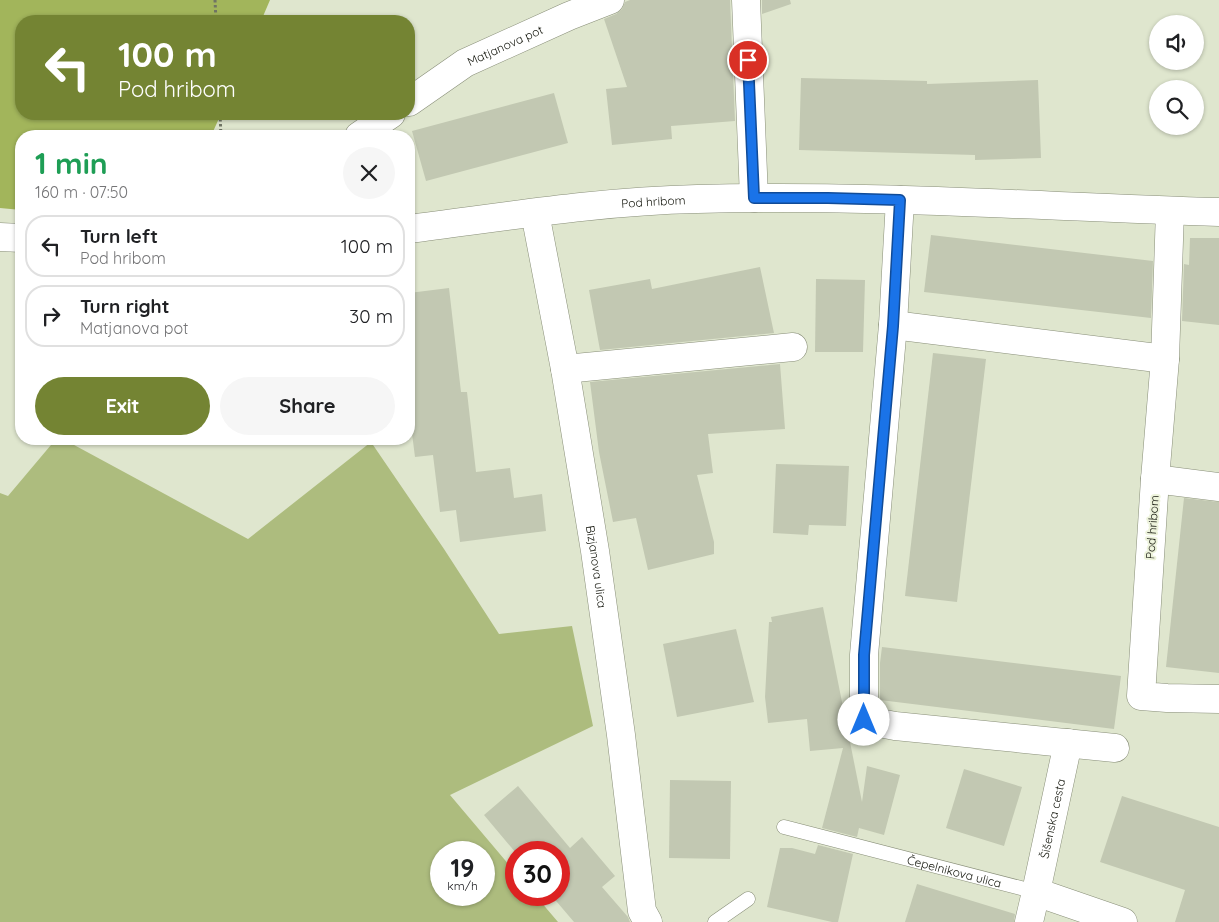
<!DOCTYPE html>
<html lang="en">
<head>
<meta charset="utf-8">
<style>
	:root { --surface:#fff; --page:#f6f6f6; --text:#202124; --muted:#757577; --line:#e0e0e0; --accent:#748433 }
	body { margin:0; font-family:Quicksand,sans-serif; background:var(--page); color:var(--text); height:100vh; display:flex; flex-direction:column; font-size:19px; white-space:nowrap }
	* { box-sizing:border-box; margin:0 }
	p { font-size:16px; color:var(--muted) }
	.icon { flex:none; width:28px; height:28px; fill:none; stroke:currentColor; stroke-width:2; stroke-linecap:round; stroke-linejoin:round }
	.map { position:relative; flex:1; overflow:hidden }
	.details { position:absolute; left:15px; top:130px; width:400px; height:315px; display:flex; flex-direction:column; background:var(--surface); border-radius:20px; box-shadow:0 1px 4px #0004 }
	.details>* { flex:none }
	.top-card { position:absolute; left:15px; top:15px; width:400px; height:105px; border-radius:20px; box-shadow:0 1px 4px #0004; background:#748433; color:#fff; overflow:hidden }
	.fabs { position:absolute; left:1149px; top:15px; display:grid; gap:10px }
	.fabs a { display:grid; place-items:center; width:55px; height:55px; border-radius:50%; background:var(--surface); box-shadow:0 1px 4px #0004; font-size:25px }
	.speed { position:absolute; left:430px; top:841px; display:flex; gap:10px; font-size:25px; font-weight:700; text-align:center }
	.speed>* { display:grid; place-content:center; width:65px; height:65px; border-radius:50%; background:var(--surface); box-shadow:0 1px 4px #0004; line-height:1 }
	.speed small { font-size:12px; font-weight:400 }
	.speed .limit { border:8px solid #d22; background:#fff; color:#111 }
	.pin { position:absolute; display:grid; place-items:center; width:42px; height:42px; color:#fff; margin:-21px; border:2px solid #fff; border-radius:50%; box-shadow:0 1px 5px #0007 }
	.me { position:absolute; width:55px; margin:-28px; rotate:0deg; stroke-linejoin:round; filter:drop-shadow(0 0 4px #0008) }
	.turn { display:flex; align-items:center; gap:18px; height:105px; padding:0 20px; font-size:22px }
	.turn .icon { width:65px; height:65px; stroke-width:2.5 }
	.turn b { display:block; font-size:35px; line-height:42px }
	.round { display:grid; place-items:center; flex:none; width:52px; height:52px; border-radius:26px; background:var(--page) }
	.overview { display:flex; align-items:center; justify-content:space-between; height:85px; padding:0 20px }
	h1 { font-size:30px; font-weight:700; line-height:38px; color:#1e9e55 }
	.action { display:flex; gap:10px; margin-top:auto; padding:10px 20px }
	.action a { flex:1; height:58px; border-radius:30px; background:var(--accent); color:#fff; font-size:20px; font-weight:700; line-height:58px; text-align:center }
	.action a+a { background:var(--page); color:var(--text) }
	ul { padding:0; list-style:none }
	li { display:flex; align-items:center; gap:15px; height:62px; margin:0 10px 8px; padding:0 10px; border:2px solid var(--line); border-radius:20px }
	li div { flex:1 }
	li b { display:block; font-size:19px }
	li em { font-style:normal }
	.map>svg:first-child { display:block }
	.green { fill:#adbc7e; fill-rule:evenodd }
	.forest { fill:#a2b55b }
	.building { fill:#c2c8b2 }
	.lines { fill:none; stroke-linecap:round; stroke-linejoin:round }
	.service-casing { stroke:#888e78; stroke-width:15 }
	.minor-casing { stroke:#888e78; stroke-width:29 }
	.path { stroke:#707464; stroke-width:3; stroke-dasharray:2.5 2.5; stroke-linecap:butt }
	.service { stroke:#fff; stroke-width:14 }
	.minor { stroke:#fff; stroke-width:28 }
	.route-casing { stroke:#114b97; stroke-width:12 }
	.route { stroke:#1a73e8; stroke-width:9 }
	.labels { text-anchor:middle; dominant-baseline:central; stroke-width:4; stroke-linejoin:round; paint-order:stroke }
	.street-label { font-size:12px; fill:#14160d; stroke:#edf3db }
</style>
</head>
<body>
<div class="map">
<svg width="1219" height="922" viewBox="0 0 1219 922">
	<rect width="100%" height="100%" fill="#dfe6ce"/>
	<!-- green -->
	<path class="green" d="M56,439H63L248,539L371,442L444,549L499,634L572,626L593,726L450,795L516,873V895H535L558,922H0V493L8,496ZM441,852H484V895H441Z"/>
	<!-- forest -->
	<path class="forest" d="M0,0H270L261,21H21V114H221L211,136H21V210L0,208Z"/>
	<!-- building -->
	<g class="building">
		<path d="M630,0H730L735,121L671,126L672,139L612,145L606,89L627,87L604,19L616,14L622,9L625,2Z"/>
		<path d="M762,0H790L791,4L762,14Z"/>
		<path d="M801,78L927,81V84L1038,80L1041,158L975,160V155L799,150Z"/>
		<path d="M554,93L568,143L426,181L412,131Z"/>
		<path d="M931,235L1153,261L1151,318L924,292Z"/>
		<path d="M1190,238H1219V325L1182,321L1184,264L1189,265Z"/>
		<path d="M760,267L774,333L600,350L589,290L650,279L652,289Z"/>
		<path d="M816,279L865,280L863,352H815Z"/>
		<path d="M449,288L461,392H467L476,472L510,468L514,498L542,494L546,531L460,542L456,510L440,512L433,455L415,457L409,410V293Z"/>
		<path d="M933,353L986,359L957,602L905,596Z"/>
		<path d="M780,364L785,429L708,434L713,473L697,475L714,542V554L648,570L636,518L613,522L599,452L590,382Z"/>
		<path d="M776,464L849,466L846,526L809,525L808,535L773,533Z"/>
		<path d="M1184,498L1219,502V673L1166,667Z"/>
		<path d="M823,607L862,802L867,766L900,775L884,835L859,828L857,837L822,828L843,748L810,751L807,719L768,723L765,697L769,622H772L771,617Z"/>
		<path d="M736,629L754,702L677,717L663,644Z"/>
		<path d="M882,647L1121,676L1114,729L880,700V663Z"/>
		<path d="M964,769L1022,787L1004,846L946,828Z"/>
		<path d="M670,780L731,781L730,859L669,858Z"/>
		<path d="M518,786L570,848L582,837L615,876L602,887L628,917L630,922H574L551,895H559V852H516V853L484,815Z"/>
		<path d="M1122,796L1219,827V922H1175L1185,890L1100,862Z"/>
		<path d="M818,845L853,854L838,922H832L767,907L780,848H792L815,854Z"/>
		<path d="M917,884L1015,914L1014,922H905Z"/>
	</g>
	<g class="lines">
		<!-- service casing -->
		<g class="service-casing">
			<g id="service">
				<path id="s1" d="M784,827L1036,892"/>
				<path d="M715,922L748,899"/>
			</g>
		</g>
		<!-- minor casing -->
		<g class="minor-casing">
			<g id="minor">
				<path d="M746,0L754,198"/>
				<path id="s2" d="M409,102L465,63L569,16L610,0"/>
				<path d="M359,136L391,114"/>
				<path d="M900,200L893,325L864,655V720L895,726L1115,748"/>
				<path d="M1170,211L1165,359L1155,479L1141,696L1167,698L1219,699"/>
				<path id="s3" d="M535,213L565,369L595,551L621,735L642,911L648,922"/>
				<path id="s4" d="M409,229C504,217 600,201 697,199C871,194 1045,207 1219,212"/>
				<path d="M0,237L21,238"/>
				<path d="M893,325L1165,359"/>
				<path d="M565,369L793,347"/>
				<path d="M1155,479L1219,487"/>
				<path d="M1036,892L1123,922"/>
				<path id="s5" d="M1029,922L1036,892L1068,743"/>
			</g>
		</g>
		<!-- path -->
		<g class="path">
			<path d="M215,0L216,21"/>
			<path d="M220,114L221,136"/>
		</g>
		<!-- service -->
		<use href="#service" class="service"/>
		<!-- minor -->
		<use href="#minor" class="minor"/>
	</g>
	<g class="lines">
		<!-- route casing -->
		<g class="route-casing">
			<path id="route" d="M748,60L754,198H828L900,200L893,326L864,655V720"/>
		</g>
		<!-- route -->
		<use href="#route" class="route"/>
	</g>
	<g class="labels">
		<!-- street labels -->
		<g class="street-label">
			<text stroke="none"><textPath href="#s2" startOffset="112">Matjanova pot</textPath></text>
			<text stroke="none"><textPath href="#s4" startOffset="246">Pod hribom</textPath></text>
			<text transform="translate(1152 527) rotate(-86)">Pod hribom</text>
			<text stroke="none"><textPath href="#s3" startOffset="359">Bizjanova ulica</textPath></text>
			<text stroke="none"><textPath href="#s5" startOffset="106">Šišenska cesta</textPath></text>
			<text stroke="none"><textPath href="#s1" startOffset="176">Čepelnikova ulica</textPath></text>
		</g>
	</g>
</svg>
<div class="fabs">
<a><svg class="icon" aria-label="sound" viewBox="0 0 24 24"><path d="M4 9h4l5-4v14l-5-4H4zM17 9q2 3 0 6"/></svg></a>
<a><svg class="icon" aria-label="search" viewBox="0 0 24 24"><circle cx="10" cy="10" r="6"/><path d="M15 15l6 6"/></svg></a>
</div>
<div class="speed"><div>19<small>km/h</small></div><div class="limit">30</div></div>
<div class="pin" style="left:748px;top:60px;background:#d93025"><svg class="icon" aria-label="arrive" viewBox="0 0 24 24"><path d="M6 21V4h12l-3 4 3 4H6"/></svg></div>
<svg class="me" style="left:864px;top:720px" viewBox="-20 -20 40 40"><circle r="19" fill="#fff"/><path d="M0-13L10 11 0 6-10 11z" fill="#1a73e8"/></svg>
<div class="top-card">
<div class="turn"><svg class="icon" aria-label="left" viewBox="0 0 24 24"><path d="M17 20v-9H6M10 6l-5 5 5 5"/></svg><div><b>100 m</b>Pod hribom</div></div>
</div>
<section class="details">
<div class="overview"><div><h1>1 min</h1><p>160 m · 07:50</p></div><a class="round"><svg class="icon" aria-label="close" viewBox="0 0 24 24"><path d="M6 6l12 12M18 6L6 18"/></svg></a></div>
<ul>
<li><svg class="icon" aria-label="left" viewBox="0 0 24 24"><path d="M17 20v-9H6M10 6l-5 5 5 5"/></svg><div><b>Turn left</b><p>Pod hribom</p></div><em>100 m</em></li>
<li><svg class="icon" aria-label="right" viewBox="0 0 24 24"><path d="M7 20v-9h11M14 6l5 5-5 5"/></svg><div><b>Turn right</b><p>Matjanova pot</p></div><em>30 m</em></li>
</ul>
<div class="action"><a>Exit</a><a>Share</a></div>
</section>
</div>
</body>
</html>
